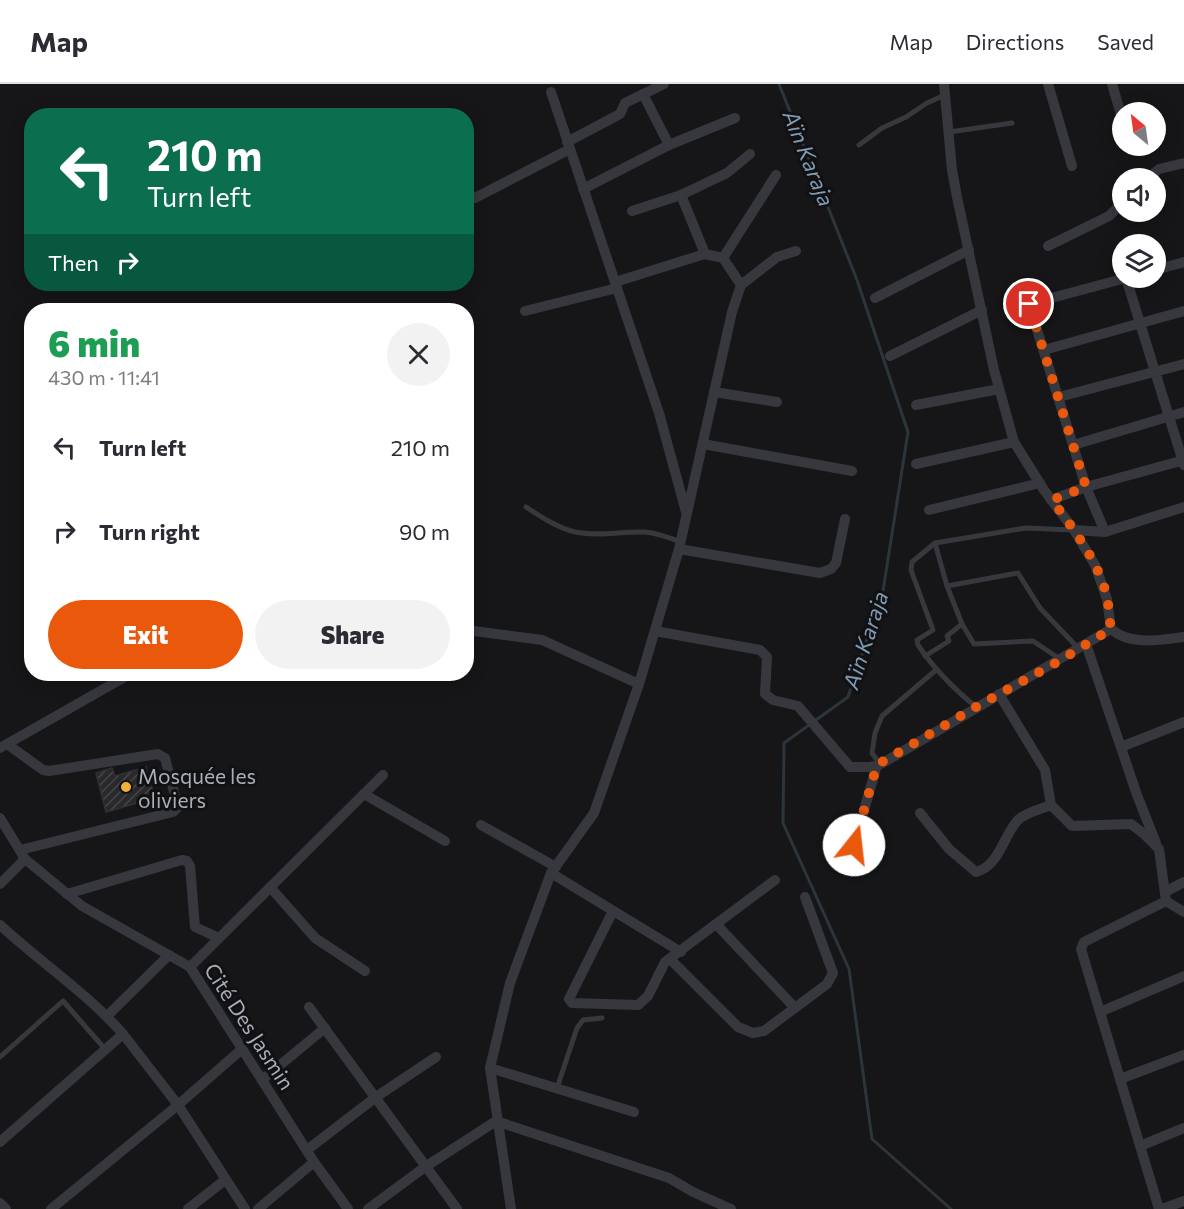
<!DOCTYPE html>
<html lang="en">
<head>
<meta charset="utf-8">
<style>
	:root { --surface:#fff; --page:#f2f2f3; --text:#2b2b33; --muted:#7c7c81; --line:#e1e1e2; --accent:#ea580c }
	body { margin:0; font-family:Commissioner,sans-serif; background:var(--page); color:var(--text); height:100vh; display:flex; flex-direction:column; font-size:22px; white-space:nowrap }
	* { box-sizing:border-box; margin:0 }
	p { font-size:20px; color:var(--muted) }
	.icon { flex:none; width:33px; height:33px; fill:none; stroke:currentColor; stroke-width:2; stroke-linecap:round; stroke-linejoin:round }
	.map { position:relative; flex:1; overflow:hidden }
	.drawer { position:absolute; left:24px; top:219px; width:450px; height:378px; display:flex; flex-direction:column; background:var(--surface); border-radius:24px; box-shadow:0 3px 15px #0003 }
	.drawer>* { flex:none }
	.banner { position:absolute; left:24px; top:24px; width:450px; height:183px; border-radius:24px; box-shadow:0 3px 15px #0003; background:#0b6e4f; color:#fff; overflow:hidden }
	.needle { width:39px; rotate:331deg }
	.fabs { position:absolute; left:1112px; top:18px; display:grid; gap:12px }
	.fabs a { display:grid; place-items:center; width:54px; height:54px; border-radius:50%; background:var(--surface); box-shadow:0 3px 15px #0003; font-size:30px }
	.pin { position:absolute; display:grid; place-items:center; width:51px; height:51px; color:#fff; margin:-26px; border:3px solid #fff; border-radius:50%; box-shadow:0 2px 6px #0007 }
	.me { position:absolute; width:66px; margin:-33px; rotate:16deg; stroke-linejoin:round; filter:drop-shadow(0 0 4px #0008) }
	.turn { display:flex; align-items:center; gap:21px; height:126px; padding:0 24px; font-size:27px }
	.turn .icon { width:78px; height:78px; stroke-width:2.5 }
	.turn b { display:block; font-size:42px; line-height:51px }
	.then { display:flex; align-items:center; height:57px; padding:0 24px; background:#0003; gap:12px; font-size:22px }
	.round { display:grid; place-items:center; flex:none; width:63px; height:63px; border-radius:32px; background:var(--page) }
	.overview { display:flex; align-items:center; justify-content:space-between; height:102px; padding:0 24px }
	h1 { font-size:36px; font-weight:800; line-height:45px; color:#1e9e55 }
	.cta { display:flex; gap:12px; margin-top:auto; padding:12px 24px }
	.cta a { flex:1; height:69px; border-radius:36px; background:var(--accent); color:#fff; font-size:24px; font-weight:800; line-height:69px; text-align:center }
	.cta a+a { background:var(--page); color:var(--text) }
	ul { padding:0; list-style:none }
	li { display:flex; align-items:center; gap:18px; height:84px; padding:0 24px }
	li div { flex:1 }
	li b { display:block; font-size:22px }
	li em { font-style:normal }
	header { display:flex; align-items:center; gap:36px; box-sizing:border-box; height:84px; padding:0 30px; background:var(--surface); border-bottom:2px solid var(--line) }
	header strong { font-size:28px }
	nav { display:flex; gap:33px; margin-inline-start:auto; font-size:21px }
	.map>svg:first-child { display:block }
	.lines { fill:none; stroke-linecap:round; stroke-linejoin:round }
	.stream { stroke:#2c353c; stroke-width:3 }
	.building { fill:url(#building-hatch); stroke:#303034; stroke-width:1.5 }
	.lane { stroke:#37383d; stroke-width:5 }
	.street { stroke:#37383d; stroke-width:10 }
	.route { stroke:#ea580c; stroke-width:10; stroke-dasharray:0 18 }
	.poi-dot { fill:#f2b134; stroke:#111113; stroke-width:2 }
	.labels { text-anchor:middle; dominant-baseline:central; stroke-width:6; stroke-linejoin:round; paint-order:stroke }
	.poi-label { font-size:21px; fill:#a8adb8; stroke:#111113; text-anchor:start }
	.street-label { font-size:21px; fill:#a8adb8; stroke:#111113 }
	.water-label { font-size:22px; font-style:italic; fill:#7f9bb3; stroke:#111113 }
</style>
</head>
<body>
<header>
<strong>Map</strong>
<nav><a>Map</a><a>Directions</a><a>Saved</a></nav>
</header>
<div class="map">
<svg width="1184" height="1125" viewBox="0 0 1184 1125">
	<defs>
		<pattern id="building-hatch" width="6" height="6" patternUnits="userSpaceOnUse" patternTransform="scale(1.5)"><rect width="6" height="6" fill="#29292c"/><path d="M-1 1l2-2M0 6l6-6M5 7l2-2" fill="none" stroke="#454548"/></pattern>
	</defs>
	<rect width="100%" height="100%" fill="#161618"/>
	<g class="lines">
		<!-- stream -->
		<path class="stream" d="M779,0L857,196L908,348L883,507L848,613L784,659L783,739L849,885L872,1055L951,1125"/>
	</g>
	<!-- building -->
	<path class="building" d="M146,683L155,714L106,728L96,689L112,684L115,692Z"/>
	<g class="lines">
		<!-- lane -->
		<g class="lane">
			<path d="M949,48L1012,39"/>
			<path d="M859,61L882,44L906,33L927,19L945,11"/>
			<path d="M526,423C541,433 558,444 575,448C599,453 622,447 645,448C658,449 669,454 681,458"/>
			<path d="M1073,446L1026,444L935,459L947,502L1018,489L1040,524L1079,565"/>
			<path d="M935,459L912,478L911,486L933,546L917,556L918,561C934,585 953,604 976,623"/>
			<path d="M947,502L962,540L974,560L1033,557L1060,575"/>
			<path d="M925,572L949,557L947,552L962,540"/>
			<path d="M879,679L872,669L875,649L882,632L936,586"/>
			<path d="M0,973L63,917L105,965"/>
			<path d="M557,1004L577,944L583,936L602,934"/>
		</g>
		<!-- street -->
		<g class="street">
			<path d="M944,0L952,86L957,113L994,286L1014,358L1044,406L1074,446L1095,481L1107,515L1111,545C1130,562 1160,556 1184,553"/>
			<path d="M1048,0L1072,82"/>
			<path d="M1112,0L1122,34"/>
			<path d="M551,8L659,329L686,428"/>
			<path d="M643,10L669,61"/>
			<path d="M567,58L620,30L625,19L664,0"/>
			<path d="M1148,94L1159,85L1184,79"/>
			<path d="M466,105L469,112L475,114L570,65"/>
			<path d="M583,105L669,61L735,34"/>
			<path d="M681,111L705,170L723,174L741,201"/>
			<path d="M632,127L681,111L727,89L750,70"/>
			<path d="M1048,162L1109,132L1122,119"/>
			<path d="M723,174L776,91"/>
			<path d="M1155,186L1184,178"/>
			<path d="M1126,194L1184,381"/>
			<path d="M615,198L705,170"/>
			<path d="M875,214L969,166"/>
			<path d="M525,227L617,204"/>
			<path d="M1044,266L1184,227"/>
			<path d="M890,272L982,226"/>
			<path d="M714,308L777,318"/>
			<path d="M1059,313L1184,280"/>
			<path d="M916,321L999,305"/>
			<path d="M703,360L852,387"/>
			<path d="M1073,361L1184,328"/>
			<path d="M916,380L1014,358"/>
			<path d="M1051,416L1086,403L1184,376"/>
			<path d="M929,426L1040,399"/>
			<path d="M1074,446L1105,448L1184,423"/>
			<path d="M1105,448L1086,403L1029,220L1126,194"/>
			<path d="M679,465L820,489L831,485L836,479L845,435"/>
			<path d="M466,546L542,556L639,600"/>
			<path d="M655,547L760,566L767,573L765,610L773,616L798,622L850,683H870L881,680L1111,545"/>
			<path d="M1086,560L1137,711L1156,759"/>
			<path d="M999,610L1045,686L1051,721L1072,742L1131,740L1144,750L1159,765L1166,817"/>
			<path d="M7,660L43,686L49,687L158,670L165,674L178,723L173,728L20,766"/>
			<path d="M1121,663L1184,638"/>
			<path d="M0,664L130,590"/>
			<path d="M364,710L445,757"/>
			<path d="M920,729L949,765L976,788C999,782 1003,753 1017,737C1024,729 1041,725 1051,721"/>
			<path d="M0,734L25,775L82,822L190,883L314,1078L348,1125"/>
			<path d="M481,741L556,783"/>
			<path d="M854,761L877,681"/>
			<path d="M551,789L681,868"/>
			<path d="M0,800L25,775"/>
			<path d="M270,803L315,854L365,887"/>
			<path d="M1165,808L1184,798"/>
			<path d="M67,810L182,776L187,777L190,782L195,843L219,854"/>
			<path d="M613,827L569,915L572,919L638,921L648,912L665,878L775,796"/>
			<path d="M0,841C40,878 87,909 123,950"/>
			<path d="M717,841L795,924"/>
			<path d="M670,875L738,943L753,949L764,947L827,900L833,889L805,813"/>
			<path d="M190,883L383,691"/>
			<path d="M309,923L457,1125"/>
			<path d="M1100,928L1184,892"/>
			<path d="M107,932L169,871"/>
			<path d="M490,984L634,1028"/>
			<path d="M1120,995L1184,971"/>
			<path d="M262,996L325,944"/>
			<path d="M0,1058L123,950L178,1021L245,1125"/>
			<path d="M1140,1062L1184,1044"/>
			<path d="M307,1066L376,1013L436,973"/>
			<path d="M0,1119L6,1125"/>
			<path d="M51,1125L178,1021L242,965"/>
			<path d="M188,1125L225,1096"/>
			<path d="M258,1125L314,1078"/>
			<path d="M368,1125L425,1083L496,1037L669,1094L693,1108L731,1125"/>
			<path d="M511,1125L490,984L510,899L551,789L594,729L639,600L679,465L732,228L741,201L777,173L796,167"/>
			<path d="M1159,1125L1081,865L1084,858L1166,817L1184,828"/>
			<path d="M1162,1125L1184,1117"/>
		</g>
	</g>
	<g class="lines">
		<!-- route -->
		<path class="route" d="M854,761L877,681L976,623L1061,576L1111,545C1109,534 1109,523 1107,513C1098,476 1073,445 1052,416L1086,403L1029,220"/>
	</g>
	<!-- markers -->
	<circle class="poi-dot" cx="126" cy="703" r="6"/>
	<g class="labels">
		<!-- poi labels -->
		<g class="poi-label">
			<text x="138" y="691">Mosquée les<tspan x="138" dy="24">oliviers</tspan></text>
		</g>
		<!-- street labels -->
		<g class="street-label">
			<text transform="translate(250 942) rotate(57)">Cité Des Jasmin</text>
		</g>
		<!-- water labels -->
		<g class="water-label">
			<text transform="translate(809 74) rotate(68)">Aïn Karaja</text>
			<text transform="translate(865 556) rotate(-72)">Aïn Karaja</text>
		</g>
	</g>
</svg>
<div class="fabs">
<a><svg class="needle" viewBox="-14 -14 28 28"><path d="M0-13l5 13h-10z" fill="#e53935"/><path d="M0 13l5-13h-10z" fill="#7c7c81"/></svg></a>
<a><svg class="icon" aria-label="sound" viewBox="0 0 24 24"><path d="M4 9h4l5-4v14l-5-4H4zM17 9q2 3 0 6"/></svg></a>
<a><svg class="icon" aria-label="layers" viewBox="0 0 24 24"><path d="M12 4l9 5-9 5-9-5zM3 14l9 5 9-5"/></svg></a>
</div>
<div class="pin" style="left:1029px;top:220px;background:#d93025"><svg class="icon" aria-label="arrive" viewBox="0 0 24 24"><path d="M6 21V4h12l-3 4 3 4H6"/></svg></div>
<svg class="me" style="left:854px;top:761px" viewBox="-20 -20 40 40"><circle r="19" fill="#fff"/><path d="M0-13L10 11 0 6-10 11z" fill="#ea580c"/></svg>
<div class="banner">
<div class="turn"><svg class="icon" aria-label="left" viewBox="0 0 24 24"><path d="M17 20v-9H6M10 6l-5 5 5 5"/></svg><div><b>210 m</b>Turn left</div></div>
<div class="then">Then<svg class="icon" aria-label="right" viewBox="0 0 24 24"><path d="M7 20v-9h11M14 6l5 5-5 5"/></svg></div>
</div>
<section class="drawer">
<div class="overview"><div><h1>6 min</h1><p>430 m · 11:41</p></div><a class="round"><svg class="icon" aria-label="close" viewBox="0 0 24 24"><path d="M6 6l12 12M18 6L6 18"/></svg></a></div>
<ul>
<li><svg class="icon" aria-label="left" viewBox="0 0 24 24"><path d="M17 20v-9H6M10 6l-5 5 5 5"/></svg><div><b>Turn left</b></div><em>210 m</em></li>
<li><svg class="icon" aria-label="right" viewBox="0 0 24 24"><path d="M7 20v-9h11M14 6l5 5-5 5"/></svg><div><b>Turn right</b></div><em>90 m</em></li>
</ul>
<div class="cta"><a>Exit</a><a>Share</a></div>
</section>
</div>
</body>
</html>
